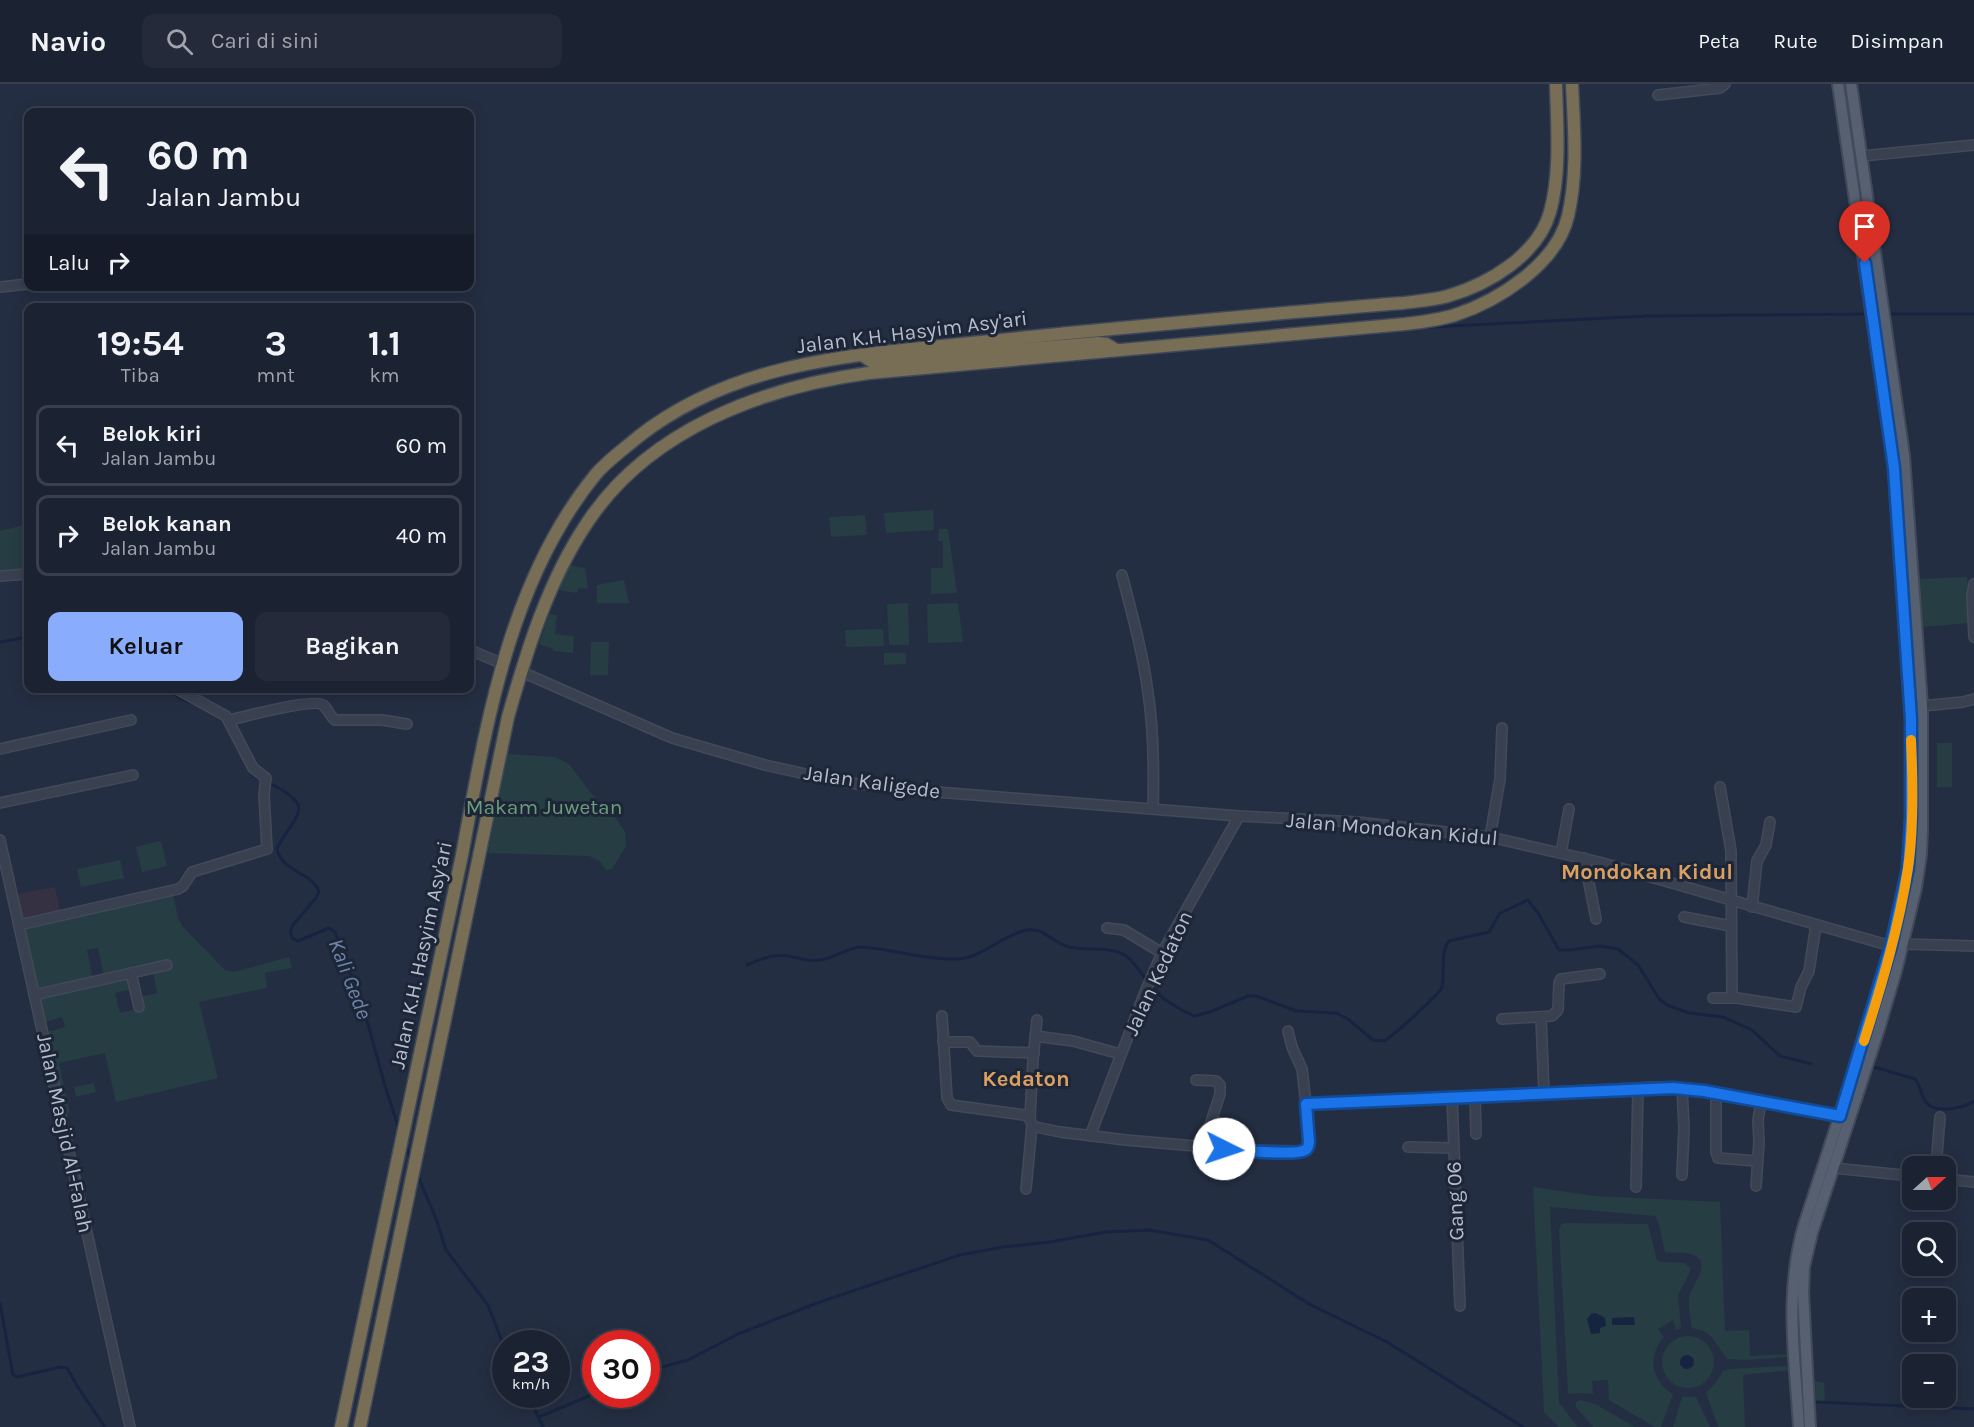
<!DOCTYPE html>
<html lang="id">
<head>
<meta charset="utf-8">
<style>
	:root { --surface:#1b2232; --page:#242a3a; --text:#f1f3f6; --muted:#a0a4ac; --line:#393f4d; --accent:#89acfd }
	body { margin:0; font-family:Karla,sans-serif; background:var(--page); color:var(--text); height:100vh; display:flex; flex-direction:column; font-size:22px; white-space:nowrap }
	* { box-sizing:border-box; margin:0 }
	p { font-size:20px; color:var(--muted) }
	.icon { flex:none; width:33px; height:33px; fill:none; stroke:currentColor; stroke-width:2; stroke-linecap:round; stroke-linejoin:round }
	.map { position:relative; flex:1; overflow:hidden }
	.details { position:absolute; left:24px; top:219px; width:450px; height:390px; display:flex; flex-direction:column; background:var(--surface); border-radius:12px; box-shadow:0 3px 15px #0003,0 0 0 2px var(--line) }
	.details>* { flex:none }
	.guide { position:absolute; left:24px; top:24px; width:450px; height:183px; border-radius:12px; box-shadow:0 3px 15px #0003,0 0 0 2px var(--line); background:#1b2232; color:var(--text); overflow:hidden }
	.needle { width:39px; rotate:69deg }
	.tools { position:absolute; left:1902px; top:1072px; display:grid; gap:12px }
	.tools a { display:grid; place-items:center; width:54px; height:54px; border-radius:12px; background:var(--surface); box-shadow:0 3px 15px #0003,0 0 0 2px var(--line); font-size:30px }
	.speed { position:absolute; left:492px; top:1246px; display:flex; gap:12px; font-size:30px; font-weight:700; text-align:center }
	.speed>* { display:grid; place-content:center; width:78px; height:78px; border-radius:50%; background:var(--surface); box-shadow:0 3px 15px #0003,0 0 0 2px var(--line); line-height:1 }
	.speed small { font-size:15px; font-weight:400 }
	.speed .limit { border:9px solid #d22; background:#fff; color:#111 }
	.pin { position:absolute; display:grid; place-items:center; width:51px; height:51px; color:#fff; margin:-62px -26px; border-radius:50% 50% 50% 0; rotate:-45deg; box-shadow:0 0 6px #0007 }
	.pin .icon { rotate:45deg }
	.me { position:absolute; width:66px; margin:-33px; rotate:94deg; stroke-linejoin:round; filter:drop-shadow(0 0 4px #0008) }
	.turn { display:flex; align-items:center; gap:21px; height:126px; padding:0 24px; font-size:27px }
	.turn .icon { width:78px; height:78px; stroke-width:2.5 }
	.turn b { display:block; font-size:42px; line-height:51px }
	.then { display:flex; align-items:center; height:57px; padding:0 24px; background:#0003; gap:12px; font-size:22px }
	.eta { display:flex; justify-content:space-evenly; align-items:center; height:102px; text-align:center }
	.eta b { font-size:36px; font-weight:700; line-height:42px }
	.action { display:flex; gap:12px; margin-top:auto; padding:12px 24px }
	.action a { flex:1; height:69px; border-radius:12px; background:var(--accent); color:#111; font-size:24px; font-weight:700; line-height:69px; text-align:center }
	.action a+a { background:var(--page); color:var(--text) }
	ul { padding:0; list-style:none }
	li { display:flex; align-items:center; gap:18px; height:81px; margin:0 12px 9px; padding:0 12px; border:3px solid var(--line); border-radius:12px }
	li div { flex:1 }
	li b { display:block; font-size:22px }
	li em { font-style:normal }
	header { display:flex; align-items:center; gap:36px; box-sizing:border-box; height:84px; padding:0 30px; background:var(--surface); border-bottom:2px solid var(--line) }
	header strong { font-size:28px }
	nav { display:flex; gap:33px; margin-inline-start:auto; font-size:21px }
	.search { width:420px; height:54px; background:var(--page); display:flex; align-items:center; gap:15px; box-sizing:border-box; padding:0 21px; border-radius:12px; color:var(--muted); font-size:22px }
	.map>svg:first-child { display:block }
	.medical { fill:#353142 }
	.green { fill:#263d43; fill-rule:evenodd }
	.water { fill:#162441 }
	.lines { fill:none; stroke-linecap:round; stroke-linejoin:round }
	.stream { stroke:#162441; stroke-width:3 }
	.minor-casing { stroke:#424a5a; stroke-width:12 }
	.major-casing { stroke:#424a5a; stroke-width:14 }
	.highway-casing { stroke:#404959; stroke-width:15 }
	.minor { stroke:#394151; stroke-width:9 }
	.major { stroke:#576071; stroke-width:10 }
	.highway { stroke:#786d55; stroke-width:12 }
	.route-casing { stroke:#114b97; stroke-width:15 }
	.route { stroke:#1a73e8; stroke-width:10 }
	.slow { stroke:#f59e0b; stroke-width:10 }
	.labels { text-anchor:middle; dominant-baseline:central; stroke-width:6; stroke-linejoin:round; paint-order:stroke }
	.street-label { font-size:21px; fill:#b5bccc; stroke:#1d2637 }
	.park-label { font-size:21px; fill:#6b9e7b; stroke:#1d2637 }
	.neighbourhood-label { font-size:22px; font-weight:bold; fill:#dba061; stroke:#1d2637 }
	.water-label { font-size:22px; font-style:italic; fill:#6d83ac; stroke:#1d2637 }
</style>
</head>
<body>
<header>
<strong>Navio</strong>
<div class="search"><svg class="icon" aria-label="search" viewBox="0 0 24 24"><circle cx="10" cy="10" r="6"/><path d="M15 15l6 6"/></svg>Cari di sini</div>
<nav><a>Peta</a><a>Rute</a><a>Disimpan</a></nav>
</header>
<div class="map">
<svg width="1974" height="1343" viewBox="0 0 1974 1343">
	<rect width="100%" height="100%" fill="#242e42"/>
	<!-- medical -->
	<path class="medical" d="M55,803L60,828L23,836L17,810Z"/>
	<!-- green -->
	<g class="green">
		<path d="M933,426L934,446L886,449L884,429Z"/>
		<path d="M865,431L867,451L831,453L829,433Z"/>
		<path d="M28,440V486L0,487V447Z"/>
		<path d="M939,445H948L957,509L931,510V484H943V457H938Z"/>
		<path d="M569,481L585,484L588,505L578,504L577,509L558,506Z"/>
		<path d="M1967,493L1970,539L1923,543L1920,495Z"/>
		<path d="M624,496L629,519H597V501Z"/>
		<path d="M908,519L909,561H889L887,520Z"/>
		<path d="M958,519L963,558L928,559L927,520Z"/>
		<path d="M549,530L557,531L555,550L574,552L573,569L553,567V565L539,560Z"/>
		<path d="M883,545L884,562L846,563L845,546Z"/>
		<path d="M591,558H609L608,591H590Z"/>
		<path d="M884,569H906V580L884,581Z"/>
		<rect x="1937" y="659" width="15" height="44"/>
		<path d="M506,670L555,673L569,680L591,709L618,737L625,748L626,762L612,785L606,786L600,777L589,772L488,769Z"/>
		<path d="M161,757L167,782L142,788L136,763Z"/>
		<path d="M120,776L124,794L81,803L77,785Z"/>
		<path d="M173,809L178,834L182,842L225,886L234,888L289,873L292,884L265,889L267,904L199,918L218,994L116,1018L105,969L59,979L70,1029L66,1030L47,948L65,943L62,933L45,938L24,843ZM98,864L104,892L93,895L87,866ZM153,887L157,909L139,913L141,924L120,929L115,909L132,905L129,892Z"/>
		<path d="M94,999L96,1008L76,1013L74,1003Z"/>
		<path d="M1533,1103L1595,1112L1720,1118L1725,1247L1749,1246L1750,1272L1789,1270L1788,1273L1746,1276L1727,1275L1711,1252L1703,1247L1692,1244C1691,1235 1688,1223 1689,1214C1690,1202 1713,1181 1694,1171C1686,1167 1673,1170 1665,1168L1658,1137L1655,1132L1550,1123L1559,1319L1578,1343H1559L1544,1328Z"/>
		<path d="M1565,1139L1648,1140L1657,1176L1662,1178L1685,1179L1690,1184L1689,1190L1678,1211L1681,1244L1676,1246L1673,1236L1658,1245L1664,1253C1647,1271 1651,1298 1673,1310L1661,1343H1655L1609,1316L1608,1296L1592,1297L1593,1310L1580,1309L1569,1310L1568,1308L1559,1145L1561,1140Z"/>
		<circle cx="1688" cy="1278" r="26"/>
		<path d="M1785,1282L1790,1286L1743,1291L1745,1343H1718L1706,1309L1717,1297L1723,1287L1730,1285Z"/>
		<path d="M1815,1297L1824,1299L1825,1318H1816Z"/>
		<path d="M1682,1313H1696L1710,1343H1673Z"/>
		<path d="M1581,1316L1597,1321L1635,1343H1593L1576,1323V1318Z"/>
	</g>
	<!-- water -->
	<g class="water">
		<path d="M1596,1229L1605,1234L1606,1242L1600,1244V1249L1591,1250L1587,1235L1591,1230Z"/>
		<path d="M1634,1233L1635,1241H1612V1234Z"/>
		<circle cx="1687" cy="1278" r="7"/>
	</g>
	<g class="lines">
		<!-- stream -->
		<g class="stream">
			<path d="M1891,230H1974"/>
			<path d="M1430,243L1648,232L1866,230"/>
			<path d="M0,558L28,553"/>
			<path d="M168,604L178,613L197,621"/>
			<path d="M248,684L254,692L261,695"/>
			<path d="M267,698C319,723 296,729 277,764C281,788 310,787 319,807L316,814L293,841C289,847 290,855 298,857L329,844L335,848L365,929L385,1002L399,1045"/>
			<path d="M747,881C762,874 776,869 793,873C802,875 811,878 820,876C835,874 846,864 861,863C892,865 924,876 956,875C984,874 1001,851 1027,846C1044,843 1053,859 1069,863C1086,867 1107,862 1123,870C1133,875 1140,888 1147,897"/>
			<path d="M1151,902L1164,915L1180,925L1194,932L1210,928L1248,912H1256L1297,927L1336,929L1348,935L1373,956L1384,957C1392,953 1440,910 1442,903C1445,888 1440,869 1449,857L1489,848L1500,829L1528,816L1538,829L1559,866H1570L1600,862L1618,865L1638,881L1660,916L1669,922L1689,929L1723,933L1752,946L1780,972L1811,980"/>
			<path d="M1874,983L1915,995C1921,1002 1920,1009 1925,1017C1934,1031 1963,1024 1974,1017"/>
			<path d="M406,1062L411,1076"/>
			<path d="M417,1090L437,1137L446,1166L488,1221L506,1268"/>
			<path d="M0,1219L13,1291L17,1293L60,1283L67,1284L79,1305L105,1343"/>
			<path d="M646,1290L655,1285L688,1276L738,1250L817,1219L960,1171L1003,1163L1050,1158L1106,1148L1149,1146L1208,1156L1309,1220L1387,1258L1523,1343"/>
			<path d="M528,1311L543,1343"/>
			<path d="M1816,1318L1974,1325"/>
			<path d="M539,1333L596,1309"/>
		</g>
		<!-- minor casing -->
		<g class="minor-casing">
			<g id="minor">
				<path d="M1658,11L1720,4L1725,0"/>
				<path d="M1862,72L1974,61"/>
				<path d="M0,203L28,200"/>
				<path d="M1122,491C1132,530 1143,569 1148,609C1154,647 1154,685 1153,724"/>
				<path d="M0,492L28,490"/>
				<path d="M1974,500L1972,511L1974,553"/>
				<path d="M470,566L503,580"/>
				<path d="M522,588L672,654L765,681L828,695L858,700L924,707L1239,732L1357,738L1490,753L1599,778L1891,862"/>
				<path d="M1922,622L1963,618L1974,615"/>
				<path d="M229,636C244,633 313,614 323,621C328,625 330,632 335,636H382L407,640"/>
				<path d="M0,665L131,636"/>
				<path d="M1720,703L1731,767L1732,914"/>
				<path d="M0,719L133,691"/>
				<path d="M1490,753L1500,695L1502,644"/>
				<path d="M0,756L130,1343"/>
				<path d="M1561,769L1569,725"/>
				<path d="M1584,774L1596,835"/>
				<path d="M1752,823L1757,777L1766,761L1770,738"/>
				<path d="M1684,833L1731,842"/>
				<path d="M19,841L178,805L183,802L192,788L267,765L264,710L266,694L253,684L226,632L175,604"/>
				<path d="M1107,844L1124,846L1162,869"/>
				<path d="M1903,860L1974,862"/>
				<path d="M131,889L139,923"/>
				<path d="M34,911L167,881"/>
				<path d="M1713,914H1737L1796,923L1801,903L1809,887L1816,841"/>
				<path d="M942,932L947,1014L951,1021L1024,1031L1029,1033L1032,1041L1036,1043L1060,1048L1126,1056L1241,1066L1300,1067L1306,1065L1309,1060L1306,1020L1657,1003L1704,1007L1840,1032"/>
				<path d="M1541,933L1544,1008"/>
				<path d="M1502,935L1552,932L1558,926L1559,899L1561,895L1600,890"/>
				<path d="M1288,947L1292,963L1302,985L1306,1020"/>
				<path d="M1035,952L1073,957L1120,970"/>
				<path d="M943,958H970L977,967L1034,969"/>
				<path d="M1196,996L1216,997L1220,1001V1010L1210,1041L1208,1063"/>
				<path d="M1682,1004L1684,1044L1682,1091"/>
				<path d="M1716,1009V1068L1718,1074L1757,1077"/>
				<path d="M1475,1011L1476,1050"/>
				<path d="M1452,1012L1460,1222"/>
				<path d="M1030,1034L1033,975L1037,936"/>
				<path d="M1090,1052L1145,908L1162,869L1239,732"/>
				<path d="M1408,1063L1453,1064"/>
				<path d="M1936,1083L1940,1033"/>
				<path d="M1834,1084L1912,1092"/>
				<path d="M1946,1095L1974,1098"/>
				<path d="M1756,1102L1759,1058L1758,1036L1761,1017"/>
				<path d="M1636,1103L1638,1004"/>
				<path d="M1026,1105L1032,1041"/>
			</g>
		</g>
		<!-- major casing -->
		<g class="major-casing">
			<g id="major">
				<path d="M1799,1343C1795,1273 1784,1210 1804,1141L1865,954L1891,862L1908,784L1911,734V635L1894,384L1838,0"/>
				<path d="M1810,1343L1803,1209L1804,1183L1812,1149L1878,948L1896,887L1916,804L1921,770L1922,745V622L1904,372L1851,0"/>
			</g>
		</g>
		<!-- highway casing -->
		<g class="highway-casing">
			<g id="highway">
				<path d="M997,256L989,262V266L991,268L1098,259L1106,260L1116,266"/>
				<path d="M862,271L871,277L879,278L980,269L983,275L975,279"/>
				<path d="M341,1343L462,771C486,641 509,496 596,390C608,376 624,365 638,353C721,288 820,274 922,264C967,259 1013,255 1059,250C1174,239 1288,228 1403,219C1418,217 1434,216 1448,212C1489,200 1538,171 1550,128C1561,89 1557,40 1556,0"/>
				<path d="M360,1343L508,633C527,566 548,497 587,439C648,346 763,303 869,289L1405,240C1422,238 1439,236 1455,231C1498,217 1557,180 1568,132C1578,90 1574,43 1572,0"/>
			</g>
		</g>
		<!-- minor -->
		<use href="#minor" class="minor"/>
		<!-- major -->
		<use href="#major" class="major"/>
		<!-- highway -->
		<use href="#highway" class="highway"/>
	</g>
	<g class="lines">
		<!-- route casing -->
		<g class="route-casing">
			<path id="route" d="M1224,1065C1238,1066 1296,1072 1305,1066C1309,1064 1308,1062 1309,1058L1306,1020L1673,1004L1704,1007L1840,1032L1891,862L1908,784L1911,734V635L1894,384L1865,179"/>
		</g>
		<!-- route -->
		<use href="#route" class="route"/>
		<!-- slow -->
		<path class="slow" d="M1864,957C1882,900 1899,843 1908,784C1914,743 1913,698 1911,656"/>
	</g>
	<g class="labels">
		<!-- street labels -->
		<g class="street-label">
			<text transform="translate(912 248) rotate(-7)">Jalan K.H. Hasyim Asy'ari</text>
			<text transform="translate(872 698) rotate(8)">Jalan Kaligede</text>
			<text transform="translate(1392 745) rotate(5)">Jalan Mondokan Kidul</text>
			<text transform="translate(421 871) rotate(-78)">Jalan K.H. Hasyim Asy'ari</text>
			<text transform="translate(1158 889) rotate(-65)">Jalan Kedaton</text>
			<text transform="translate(65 1049) rotate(78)">Jalan Masjid Al-Falah</text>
			<text transform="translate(1455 1117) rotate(-92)">Gang 06</text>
		</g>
		<!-- park labels -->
		<g class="park-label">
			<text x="544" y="723">Makam Juwetan</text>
		</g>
		<!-- neighbourhood labels -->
		<g class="neighbourhood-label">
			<text x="1647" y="788">Mondokan Kidul</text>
			<text x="1026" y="995">Kedaton</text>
		</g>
		<!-- water labels -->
		<g class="water-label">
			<text transform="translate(350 895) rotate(69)">Kali Gede</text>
		</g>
	</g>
</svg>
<div class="tools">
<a><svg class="needle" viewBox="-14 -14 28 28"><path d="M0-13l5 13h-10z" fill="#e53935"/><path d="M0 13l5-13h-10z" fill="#a0a4ac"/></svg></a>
<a><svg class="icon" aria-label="search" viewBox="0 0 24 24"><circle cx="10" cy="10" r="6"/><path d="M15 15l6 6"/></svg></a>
<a>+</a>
<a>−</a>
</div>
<div class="speed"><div>23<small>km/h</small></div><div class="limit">30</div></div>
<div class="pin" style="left:1865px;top:179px;background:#d93025"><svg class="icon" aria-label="arrive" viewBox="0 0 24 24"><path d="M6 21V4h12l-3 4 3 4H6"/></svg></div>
<svg class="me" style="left:1224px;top:1065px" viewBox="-20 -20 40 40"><circle r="19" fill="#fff"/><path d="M0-13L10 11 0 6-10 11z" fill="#1a73e8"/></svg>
<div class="guide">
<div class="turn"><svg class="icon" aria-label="left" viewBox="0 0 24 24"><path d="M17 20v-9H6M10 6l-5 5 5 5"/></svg><div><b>60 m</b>Jalan Jambu</div></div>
<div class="then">Lalu<svg class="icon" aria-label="right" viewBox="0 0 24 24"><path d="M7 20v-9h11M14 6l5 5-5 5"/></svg></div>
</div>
<section class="details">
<div class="eta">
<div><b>19:54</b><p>Tiba</p></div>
<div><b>3</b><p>mnt</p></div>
<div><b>1.1</b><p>km</p></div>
</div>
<ul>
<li><svg class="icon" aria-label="left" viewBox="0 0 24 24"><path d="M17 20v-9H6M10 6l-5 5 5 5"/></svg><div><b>Belok kiri</b><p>Jalan Jambu</p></div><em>60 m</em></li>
<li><svg class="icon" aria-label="right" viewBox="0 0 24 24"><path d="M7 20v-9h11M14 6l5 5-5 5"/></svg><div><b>Belok kanan</b><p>Jalan Jambu</p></div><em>40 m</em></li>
</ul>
<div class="action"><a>Keluar</a><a>Bagikan</a></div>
</section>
</div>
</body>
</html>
